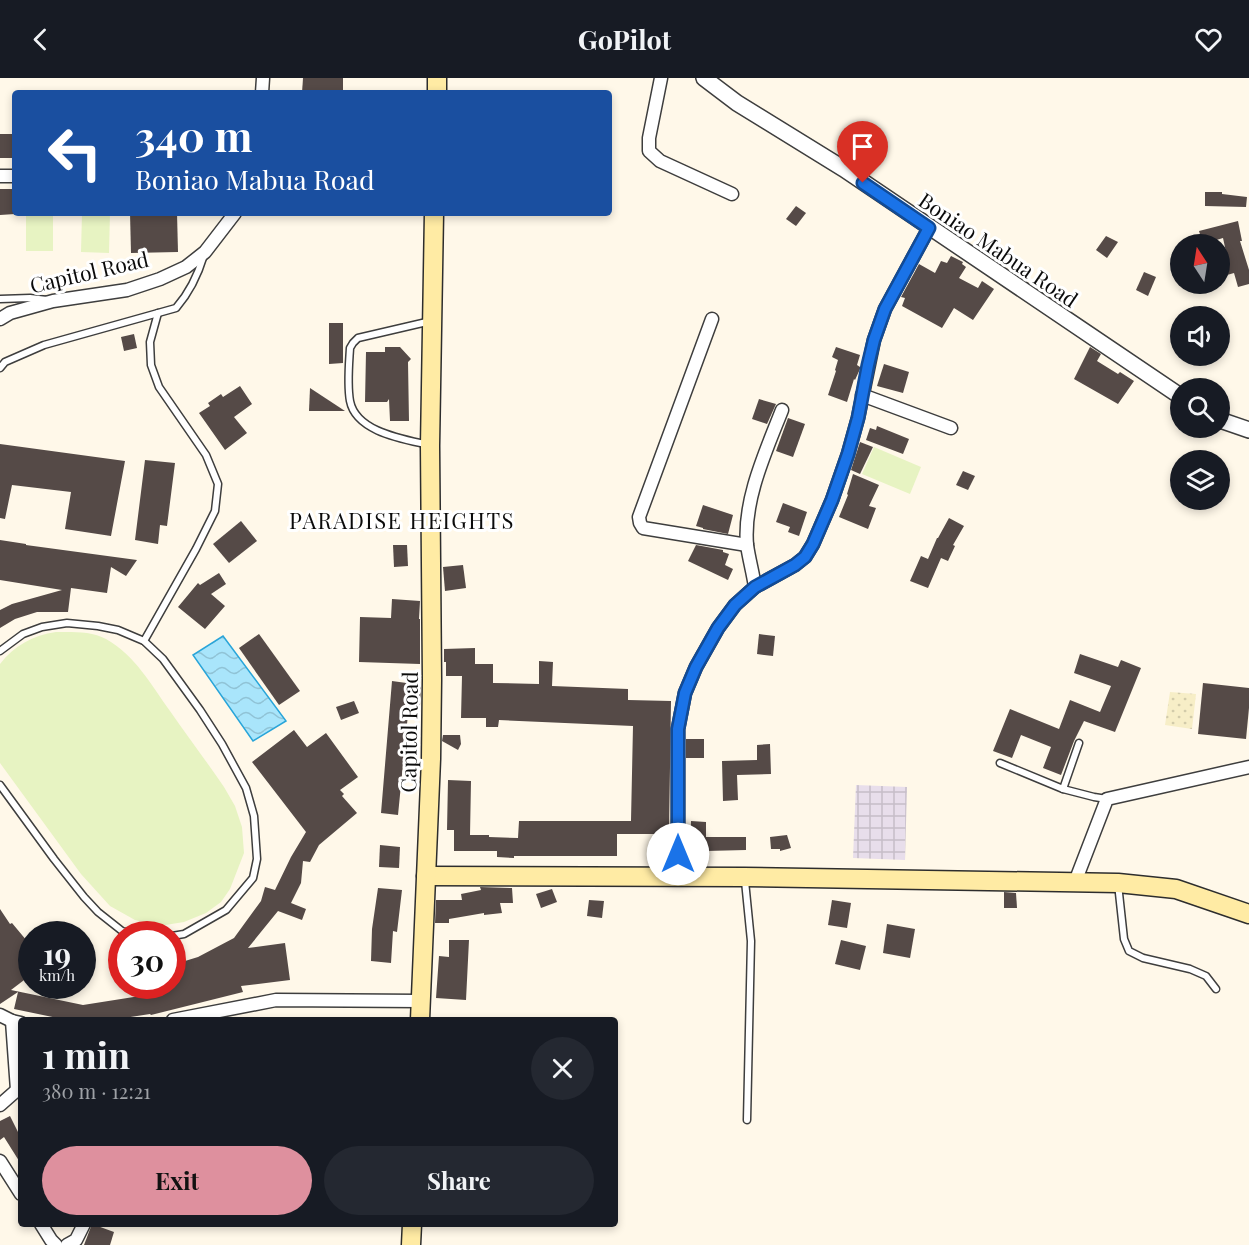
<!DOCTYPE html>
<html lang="en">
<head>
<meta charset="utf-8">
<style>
	:root { --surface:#171b24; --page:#242831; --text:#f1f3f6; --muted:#9ea1a6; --accent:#de909e }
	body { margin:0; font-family:"Playfair Display",serif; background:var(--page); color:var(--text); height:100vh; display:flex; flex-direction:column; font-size:22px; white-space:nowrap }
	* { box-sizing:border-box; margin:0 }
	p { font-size:20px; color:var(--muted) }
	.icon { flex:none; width:33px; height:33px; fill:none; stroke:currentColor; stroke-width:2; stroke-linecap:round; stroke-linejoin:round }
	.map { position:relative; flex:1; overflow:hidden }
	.drawer { position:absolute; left:18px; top:939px; width:600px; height:210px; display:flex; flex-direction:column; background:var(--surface); border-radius:6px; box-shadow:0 3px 9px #0003 }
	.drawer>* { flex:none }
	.guide { position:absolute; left:12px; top:12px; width:600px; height:126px; border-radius:6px; box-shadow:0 3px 9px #0003; background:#1a4fa0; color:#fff; overflow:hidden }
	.needle { width:39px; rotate:348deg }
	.tools { position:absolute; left:1170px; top:156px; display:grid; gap:12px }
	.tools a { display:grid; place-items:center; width:60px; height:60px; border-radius:50%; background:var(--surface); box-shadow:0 3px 9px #0003; font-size:30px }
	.speed { position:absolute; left:18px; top:843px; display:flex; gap:12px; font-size:30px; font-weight:700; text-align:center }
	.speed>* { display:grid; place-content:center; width:78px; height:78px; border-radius:50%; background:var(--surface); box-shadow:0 3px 9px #0003; line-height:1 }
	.speed small { font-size:15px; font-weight:400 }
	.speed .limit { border:9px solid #d22; background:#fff; color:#111 }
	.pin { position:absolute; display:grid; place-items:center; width:51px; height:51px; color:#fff; margin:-62px -26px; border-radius:50% 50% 50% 0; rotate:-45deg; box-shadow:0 0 6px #0007 }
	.pin .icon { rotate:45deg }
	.me { position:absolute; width:66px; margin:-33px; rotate:0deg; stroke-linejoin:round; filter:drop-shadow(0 0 4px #0008) }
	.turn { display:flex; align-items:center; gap:21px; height:126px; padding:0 24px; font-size:27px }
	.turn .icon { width:78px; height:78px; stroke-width:2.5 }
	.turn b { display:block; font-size:42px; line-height:51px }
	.round { display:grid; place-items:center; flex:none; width:63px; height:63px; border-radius:32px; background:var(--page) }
	.overview { display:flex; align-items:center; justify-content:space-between; height:102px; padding:0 24px }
	h1 { font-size:36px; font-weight:700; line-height:45px }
	.primary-button { display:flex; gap:12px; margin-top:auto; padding:12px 24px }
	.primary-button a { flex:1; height:69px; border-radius:36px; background:var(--accent); color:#111; font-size:24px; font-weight:700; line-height:69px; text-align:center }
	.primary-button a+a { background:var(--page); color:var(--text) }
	header { display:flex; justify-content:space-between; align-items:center; height:78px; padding:0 24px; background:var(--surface); font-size:27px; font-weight:700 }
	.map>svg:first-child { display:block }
	.industrial { fill:url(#industrial-grid) }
	.farmland { fill:url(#farmland-dots) }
	.pitch { fill:#e7f3c2 }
	.water { fill:url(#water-waves); stroke:#29a5d9; stroke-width:1.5 }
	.building { fill:#554a47 }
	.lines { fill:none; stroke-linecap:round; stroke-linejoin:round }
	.service-casing { stroke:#3e3e3e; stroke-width:9 }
	.minor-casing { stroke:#3e3e3e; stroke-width:15 }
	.tertiary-casing { stroke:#3e3e3e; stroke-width:18 }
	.secondary-casing { stroke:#2d2d2d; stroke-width:21 }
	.service { stroke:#fff; stroke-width:6 }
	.minor { stroke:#fff; stroke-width:12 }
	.tertiary { stroke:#fff; stroke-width:15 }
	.secondary { stroke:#ffeba4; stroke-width:18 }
	.route-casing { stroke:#114b97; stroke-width:15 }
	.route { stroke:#1a73e8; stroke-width:10 }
	.labels { text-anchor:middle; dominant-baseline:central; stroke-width:6; stroke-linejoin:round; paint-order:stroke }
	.street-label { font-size:21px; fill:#0b0b0b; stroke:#fff }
	.neighbourhood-label { font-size:22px; letter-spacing:1.5px; fill:#0b0b0b; stroke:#fff }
</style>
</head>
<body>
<header><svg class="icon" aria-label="back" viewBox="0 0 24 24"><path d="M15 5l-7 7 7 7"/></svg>GoPilot<svg class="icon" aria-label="heart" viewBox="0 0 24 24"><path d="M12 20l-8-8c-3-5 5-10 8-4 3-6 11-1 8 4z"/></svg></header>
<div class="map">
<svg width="1249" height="1167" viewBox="0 0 1249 1167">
	<defs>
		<pattern id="industrial-grid" width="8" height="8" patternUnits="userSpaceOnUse" patternTransform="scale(1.5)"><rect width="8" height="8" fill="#e8deeb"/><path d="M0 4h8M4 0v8" fill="none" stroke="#c6bdc8"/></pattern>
		<pattern id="farmland-dots" width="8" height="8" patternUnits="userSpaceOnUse" patternTransform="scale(1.5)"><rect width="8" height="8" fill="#f7eec7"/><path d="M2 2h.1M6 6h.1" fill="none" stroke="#d2cbaa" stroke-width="1.8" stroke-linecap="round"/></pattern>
		<pattern id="water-waves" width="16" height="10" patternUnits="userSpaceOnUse" patternTransform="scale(1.5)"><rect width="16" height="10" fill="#a9e5fb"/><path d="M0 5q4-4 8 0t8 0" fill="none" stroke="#90c3d6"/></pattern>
	</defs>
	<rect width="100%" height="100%" fill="#fff8e9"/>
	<!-- industrial -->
	<path class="industrial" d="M856,707L907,709L905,782L853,780Z"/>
	<!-- farmland -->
	<path class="farmland" d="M1170,614L1196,616L1192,651L1165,647Z"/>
	<!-- pitch -->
	<g class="pitch">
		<rect x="26" y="135" width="27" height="38"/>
		<path d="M82,135H110L109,175L81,174Z"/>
		<path d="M874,369L921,389L910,416L862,396Z"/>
		<path d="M56,554C72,554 92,553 106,561C135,577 152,608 170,633C188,659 207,684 224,709L235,728L242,749L244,775L230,811L221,824L206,835L184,844L159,848L135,842L110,828L81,796L0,685V586C14,568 33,557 56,554Z"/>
	</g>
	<!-- water -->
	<path class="water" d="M223,558L286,643L253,663L193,577Z"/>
	<!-- building -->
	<g class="building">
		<path d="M303,0H343V15H302Z"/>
		<rect x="0" y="56" width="15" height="24"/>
		<path d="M0,111H14L15,136L0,137Z"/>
		<path d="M1205,114H1222V116L1247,119L1246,129L1205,128Z"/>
		<path d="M796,128L806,135L796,148L786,141Z"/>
		<path d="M130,135H177L178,174L131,175Z"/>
		<path d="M1238,143L1242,163H1240L1249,192V206L1238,209L1234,195L1220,199V185L1228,183L1223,160L1203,166L1199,153Z"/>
		<path d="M1106,158L1118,164L1107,180L1096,172Z"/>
		<path d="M951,178L963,184L962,186L966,189L959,200L978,210L982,203L994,211L973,242L954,230L942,250L902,228L905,220L901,219L919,186L935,195L941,183L947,185Z"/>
		<path d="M1144,194L1156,199L1148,218L1136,212Z"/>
		<path d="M329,245H343V285L329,286Z"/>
		<path d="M134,256L137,270L124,273L121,259Z"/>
		<path d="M385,269H400L411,281L408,284L409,343H390L389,321L387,324H365L366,274H385Z"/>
		<path d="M836,269L860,277L857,287L860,289V291L855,302L854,301L847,324L828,317L836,293L835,292L838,282L832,279Z"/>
		<path d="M1090,269L1101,276L1097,283L1118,296L1120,294L1134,303L1118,326L1074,301Z"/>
		<path d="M884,286L909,294L903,315L877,308Z"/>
		<path d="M240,308L252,326L234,339L247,355L225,372L199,335L210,328L208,325L221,316L223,319Z"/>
		<path d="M310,310L345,333H309Z"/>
		<path d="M759,321L776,326L767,346L752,341Z"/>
		<path d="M788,340L805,346L793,379L776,373Z"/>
		<path d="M877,348L909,361L903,376L866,362L870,350L876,352Z"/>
		<path d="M860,364L873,369L860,396L851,392Z"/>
		<path d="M0,366L125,383L111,458L65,451L71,414L12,407L5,441L0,440Z"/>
		<path d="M145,382L175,385L167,448L160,447L158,466L135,462Z"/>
		<path d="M963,393L975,398L968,412L956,407Z"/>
		<path d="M853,396L879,407L869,428L876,430L868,451L839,439L848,417L847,416Z"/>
		<path d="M783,425L807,434L799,458L788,454L790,449L776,444Z"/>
		<path d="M703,427L733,437L728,456L703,451V450L696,448Z"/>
		<path d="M949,440L964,448L953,467L955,468L948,483L941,480L928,510L910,503L921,478L928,481L937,460H938Z"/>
		<path d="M241,443L257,463L229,485L213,466Z"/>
		<path d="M0,462L26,466V467L137,482L126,498L111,489L107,515L71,510L68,534H37L15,541L0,550V532L12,526L62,512L0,502Z"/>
		<path d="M393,467H407L408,488L394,489Z"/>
		<path d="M696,467L723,472V474L729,476L725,487L733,491L728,502L688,483Z"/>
		<path d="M463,487L466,510L445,513L443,489Z"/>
		<path d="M219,495L226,506L211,516L225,528L205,551L178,529L198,505L200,507Z"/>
		<path d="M392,521L420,523L419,541H420V586L359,584L360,539L391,540Z"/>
		<path d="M259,556L300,613L279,627L239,570Z"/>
		<path d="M759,556L775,558L773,578L757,576Z"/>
		<path d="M475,570V586H493V605L539,606V583L553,584L552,608L628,611V622L671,623L669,756H617V778H514V780L497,779V773H454V752H447L448,702L471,703L470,757H489V759L518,760L519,743H631L633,648L499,642L498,649H486V640H461L462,598H446V584H444V571Z"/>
		<path d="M1080,576L1118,589L1121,582L1141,590L1115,654L1084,643L1074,663L1061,697L1043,690L1051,669L1021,657L1012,680L993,673L1010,631L1059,651L1070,622L1100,634L1111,608L1074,595Z"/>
		<path d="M392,603L421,607L420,627L409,626L398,737L381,735Z"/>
		<path d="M1203,605L1249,610V630L1246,661L1198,656Z"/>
		<path d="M354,623L359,635L341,642L336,629Z"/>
		<path d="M294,652L307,669L326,655L358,699L340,712L344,716L342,718L357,735L319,767L310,784L303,783L301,805L291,825L306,831L302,842L278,833L248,870L285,865L290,902L241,908L243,914L151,937L150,936L111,942H67L14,931L18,914L0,926V831L10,846L12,845L32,869V896L11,912L83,927L140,918V908H172V887L198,879L234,860L261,823L265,809L275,812L291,779L306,754L252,684Z"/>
		<path d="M443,657H460L461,666L458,672L442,663Z"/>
		<rect x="686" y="661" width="18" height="19"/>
		<path d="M770,666L771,696L737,697L738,722L723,723L722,683L757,682V667Z"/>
		<path d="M691,743L706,744V759H746V772L706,773V774H690Z"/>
		<path d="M787,757L791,770L780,773V771H771L770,759Z"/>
		<path d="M380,767L400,769L399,790L379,789Z"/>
		<path d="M480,809L512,810L513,825H500L502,835L484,837V835L449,841V845H435L436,822H462L461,816L481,812Z"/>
		<path d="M378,810L402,812L397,854L393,853L391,885L371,883L372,851Z"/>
		<path d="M552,811L557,824L541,830L536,816Z"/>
		<path d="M1004,814L1016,815L1017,830H1004Z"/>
		<path d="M589,822L604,823L602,840L587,838Z"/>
		<path d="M832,822L851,825L847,850L828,847Z"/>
		<path d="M887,846L915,851L910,880L883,875Z"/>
		<path d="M449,862H469L466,922L436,920L439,878L449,879Z"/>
		<path d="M841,862L866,868L860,892L835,886Z"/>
		<path d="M10,1038L21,1060V1086L4,1059L0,1062V1043Z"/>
		<path d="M92,1146L114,1154L110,1167H84Z"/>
	</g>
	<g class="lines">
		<!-- service casing -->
		<g class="service-casing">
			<g id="service">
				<path d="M0,221L30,220L47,222"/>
				<path d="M0,290L5,284L44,267L176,230C190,214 198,197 204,177"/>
				<path d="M429,367C403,361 356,354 350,323C347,306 349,287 350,270L353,265L358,260L431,243"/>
				<path d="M144,563L196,471L215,433L218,406L206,377L159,309L151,287L150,264L158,235"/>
				<path d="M0,573L23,556L42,549L67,545L98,548L118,552L144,563L163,581L200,632L222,666L246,710L254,738L257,781L253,800L226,832L184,856L172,858"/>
				<path d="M1000,685L1063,711L1079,665"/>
				<path d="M0,707L54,781L84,819L98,834L122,853L134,856"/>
				<path d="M1063,711L1094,719L1107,721"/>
				<path d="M745,803L751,863L747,1042"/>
				<path d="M1118,806L1124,861L1129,873L1143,880L1190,891L1206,898L1216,911"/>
			</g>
		</g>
		<!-- minor casing -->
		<g class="minor-casing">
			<g id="minor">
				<path d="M661,0L649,60V73L660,83L732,116"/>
				<path d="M262,15L263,0"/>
				<path d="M0,98H15"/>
				<path d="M0,241L10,235L53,223L127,212L160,201L186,189L205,174L235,135"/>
				<path d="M712,241L639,439L640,445L643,450L747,467"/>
				<path d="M862,317L951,350"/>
				<path d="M755,509C753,495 749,481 747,467C743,422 766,373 782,332"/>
				<path d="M678,799V651L685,615L696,589L718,550L735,527L755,509L795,487L805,479L813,466L832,422L848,376L858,340L874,262L885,231L929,150"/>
				<path d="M1075,804L1107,721L1249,689"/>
				<path d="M0,937L12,943L21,945"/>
				<path d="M173,942L276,922L421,923"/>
				<path d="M12,943L17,1012"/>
				<path d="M0,1027L17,1012L21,1013"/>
				<path d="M0,1083L21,1116"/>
				<path d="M41,1146L51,1162L56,1167"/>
				<path d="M67,1167L76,1162L84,1146"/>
			</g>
		</g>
		<!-- tertiary casing -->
		<g class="tertiary-casing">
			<g id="tertiary">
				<path d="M704,0L737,25L844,91L1180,318"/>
				<path d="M1220,342L1249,352"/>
			</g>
		</g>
		<!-- secondary casing -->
		<g class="secondary-casing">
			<g id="secondary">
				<path d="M437,15V0"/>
				<path d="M426,798L744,799L1118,805L1176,811L1249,836"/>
				<path d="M420,942L431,681L432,602L430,368L434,135"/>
				<path d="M411,1167L412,1146"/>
			</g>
		</g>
		<!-- service -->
		<use href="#service" class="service"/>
		<!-- minor -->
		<use href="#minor" class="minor"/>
		<!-- tertiary -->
		<use href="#tertiary" class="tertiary"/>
		<!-- secondary -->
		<use href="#secondary" class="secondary"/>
	</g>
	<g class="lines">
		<!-- route casing -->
		<g class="route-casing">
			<path id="route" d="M678,776V651L685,615L696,589L718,550L735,527L755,509L795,487L805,479L813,466L832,422L848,376L858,340L868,287L874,262L885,231L929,150L863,105"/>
		</g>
		<!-- route -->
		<use href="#route" class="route"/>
	</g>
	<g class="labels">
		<!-- street labels -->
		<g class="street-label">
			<text transform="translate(999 171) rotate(34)">Boniao Mabua Road</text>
			<text transform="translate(89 193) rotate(-13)">Capitol Road</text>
			<text transform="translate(408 654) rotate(-89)">Capitol Road</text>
		</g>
		<!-- neighbourhood labels -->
		<g class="neighbourhood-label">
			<text x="402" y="442">PARADISE HEIGHTS</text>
		</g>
	</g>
</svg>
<div class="tools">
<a><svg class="needle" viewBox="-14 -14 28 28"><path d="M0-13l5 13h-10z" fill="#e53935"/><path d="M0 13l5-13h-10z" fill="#9ea1a6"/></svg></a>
<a><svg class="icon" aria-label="sound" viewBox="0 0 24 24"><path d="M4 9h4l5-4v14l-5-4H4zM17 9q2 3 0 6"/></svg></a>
<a><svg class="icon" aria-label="search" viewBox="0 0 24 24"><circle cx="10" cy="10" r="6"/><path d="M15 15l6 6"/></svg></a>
<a><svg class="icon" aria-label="layers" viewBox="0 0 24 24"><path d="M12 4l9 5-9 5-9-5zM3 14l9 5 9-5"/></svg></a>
</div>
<div class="speed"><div>19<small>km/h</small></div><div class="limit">30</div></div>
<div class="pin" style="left:863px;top:105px;background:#d93025"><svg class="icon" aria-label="arrive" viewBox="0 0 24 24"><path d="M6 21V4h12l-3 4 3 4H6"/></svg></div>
<svg class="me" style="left:678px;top:776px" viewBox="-20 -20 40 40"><circle r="19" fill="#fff"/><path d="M0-13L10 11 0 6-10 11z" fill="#1a73e8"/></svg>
<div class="guide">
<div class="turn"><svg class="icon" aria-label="left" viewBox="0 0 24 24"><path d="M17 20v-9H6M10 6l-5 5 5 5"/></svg><div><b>340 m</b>Boniao Mabua Road</div></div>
</div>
<section class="drawer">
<div class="overview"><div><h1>1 min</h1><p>380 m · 12:21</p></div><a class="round"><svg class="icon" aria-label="close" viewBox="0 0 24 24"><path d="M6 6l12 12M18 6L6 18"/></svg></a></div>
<div class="primary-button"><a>Exit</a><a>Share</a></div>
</section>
</div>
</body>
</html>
